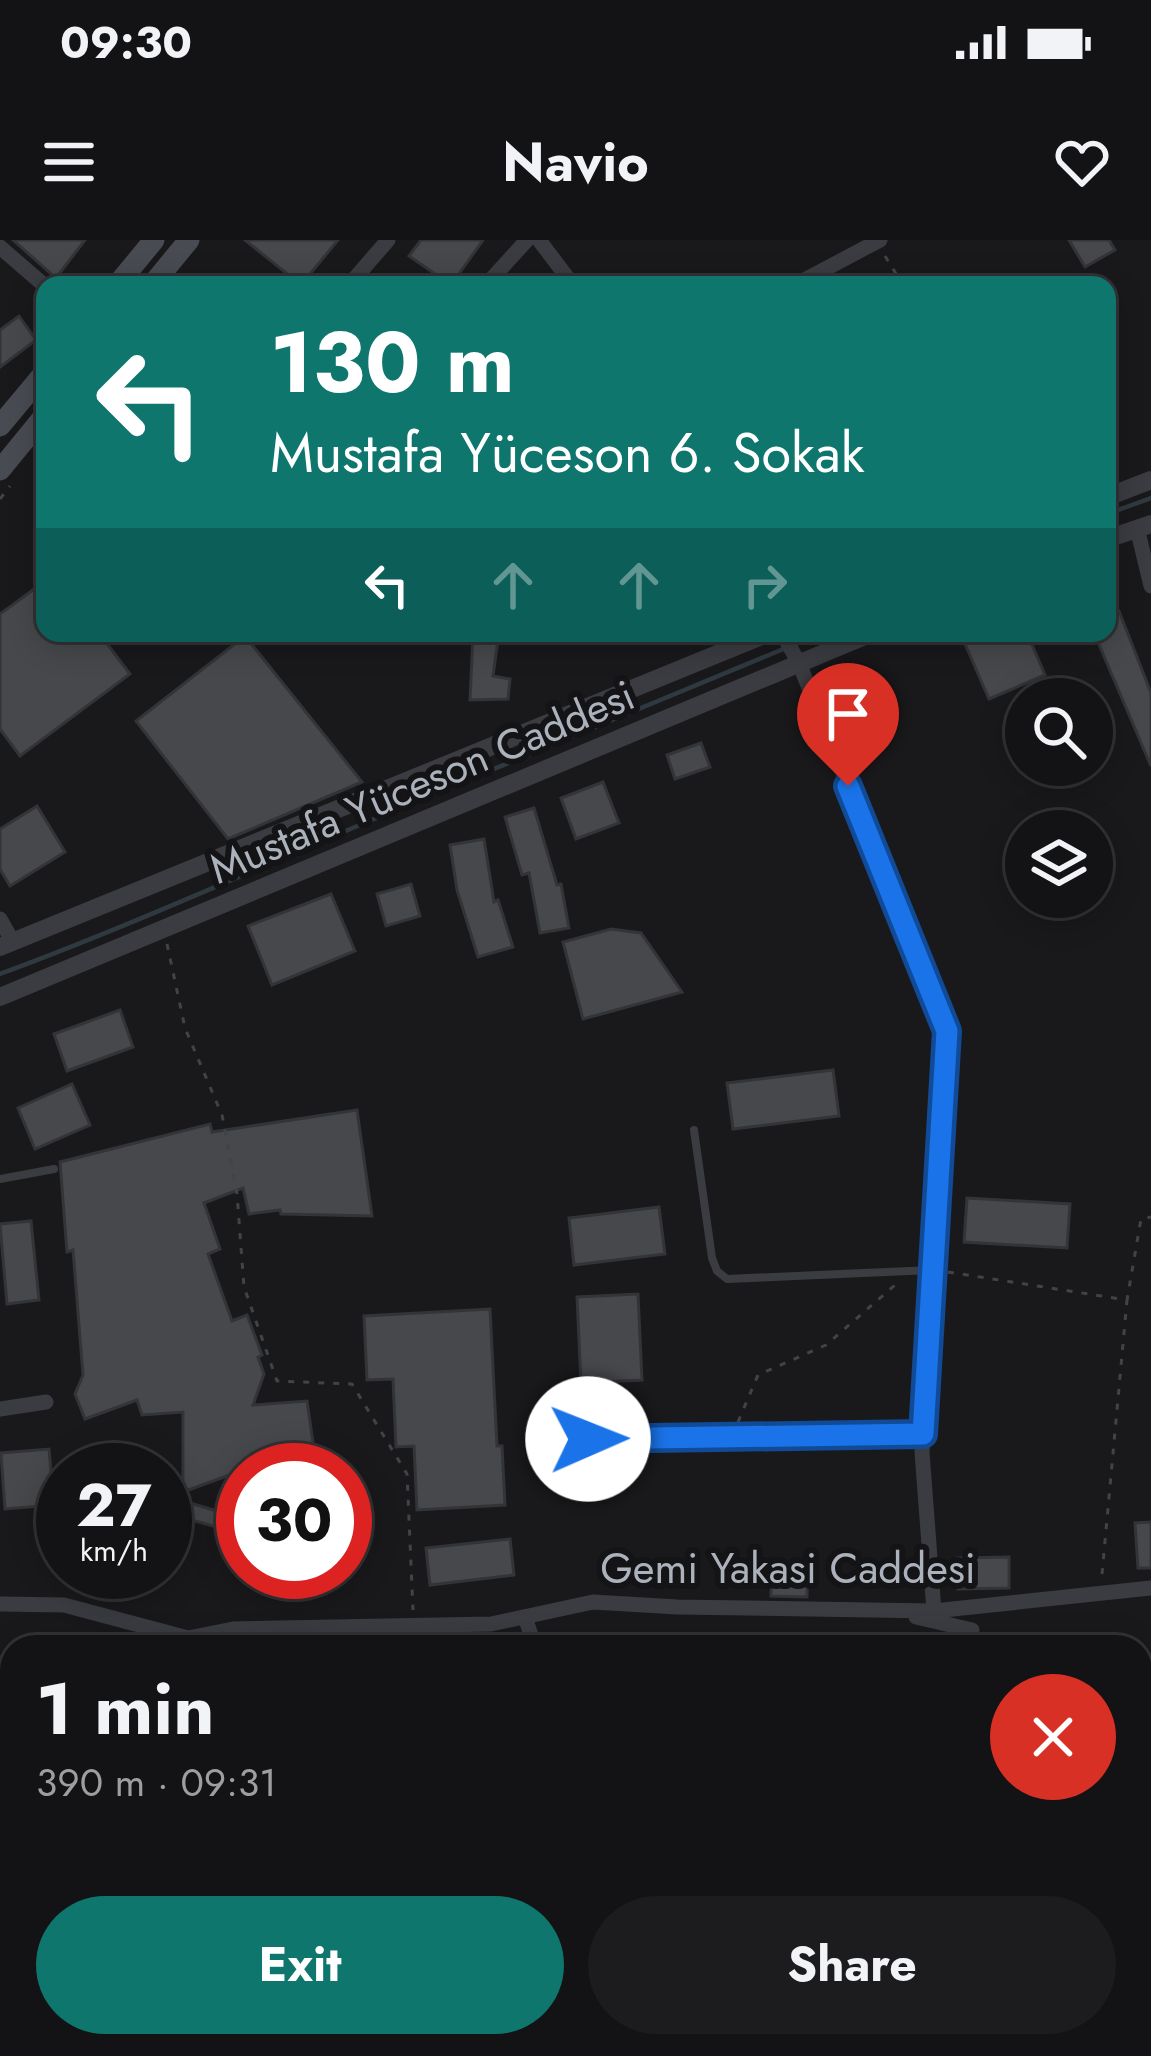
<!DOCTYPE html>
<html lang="en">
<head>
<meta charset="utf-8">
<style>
	:root { --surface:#131315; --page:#1c1c1e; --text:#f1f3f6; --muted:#9d9ea0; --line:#323234; --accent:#0f766e }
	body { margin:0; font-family:Jost,sans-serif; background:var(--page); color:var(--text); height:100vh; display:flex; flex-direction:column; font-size:45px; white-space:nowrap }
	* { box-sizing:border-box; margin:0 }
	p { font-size:39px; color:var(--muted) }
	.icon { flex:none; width:66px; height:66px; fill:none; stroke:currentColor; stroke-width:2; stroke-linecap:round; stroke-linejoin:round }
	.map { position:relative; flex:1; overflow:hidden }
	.side { position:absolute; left:0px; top:1395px; width:1152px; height:423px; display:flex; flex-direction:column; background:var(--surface); border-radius:36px 36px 0 0; box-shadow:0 6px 30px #0003,0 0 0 3px var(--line) }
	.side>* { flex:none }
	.hud { position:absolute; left:36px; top:36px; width:1080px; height:366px; border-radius:24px; box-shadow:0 6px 30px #0003,0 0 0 3px var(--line); background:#0f766e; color:#fff; overflow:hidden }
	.buttons { position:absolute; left:1005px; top:438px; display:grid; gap:24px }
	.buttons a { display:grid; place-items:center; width:108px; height:108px; border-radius:50%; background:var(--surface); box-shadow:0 6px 30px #0003,0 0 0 3px var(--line); font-size:60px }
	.speed { position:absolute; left:36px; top:1203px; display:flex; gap:24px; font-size:60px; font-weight:700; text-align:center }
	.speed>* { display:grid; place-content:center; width:156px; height:156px; border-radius:50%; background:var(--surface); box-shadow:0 6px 30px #0003,0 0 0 3px var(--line); line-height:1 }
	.speed small { font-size:30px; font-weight:400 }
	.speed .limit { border:18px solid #d22; background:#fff; color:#111 }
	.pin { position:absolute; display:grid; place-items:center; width:102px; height:102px; color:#fff; margin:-123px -51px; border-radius:50% 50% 50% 0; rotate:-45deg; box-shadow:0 0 12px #0007 }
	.pin .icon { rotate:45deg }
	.me { position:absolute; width:132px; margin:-66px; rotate:89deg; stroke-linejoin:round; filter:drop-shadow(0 0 9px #0008) }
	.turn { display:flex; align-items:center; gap:42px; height:252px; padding:0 36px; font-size:54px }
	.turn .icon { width:156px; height:156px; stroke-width:2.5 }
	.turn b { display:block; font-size:84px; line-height:102px }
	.lanes { display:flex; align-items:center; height:114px; padding:0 36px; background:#0003; justify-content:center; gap:60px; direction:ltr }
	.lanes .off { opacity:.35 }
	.round { display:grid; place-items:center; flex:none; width:126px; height:126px; border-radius:63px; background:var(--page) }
	.head { display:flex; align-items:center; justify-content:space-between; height:204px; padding:0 36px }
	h1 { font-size:72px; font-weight:700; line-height:90px }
	.cta { display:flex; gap:24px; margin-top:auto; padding:24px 36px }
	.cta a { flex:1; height:138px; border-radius:72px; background:var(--accent); color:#fff; font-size:48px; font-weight:700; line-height:138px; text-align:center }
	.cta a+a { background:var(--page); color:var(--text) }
	.status { display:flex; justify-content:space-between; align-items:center; height:84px; padding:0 60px; background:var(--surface); direction:ltr }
	.status svg { height:33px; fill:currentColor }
	header { display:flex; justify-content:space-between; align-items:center; height:156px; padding:0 36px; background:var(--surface); font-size:54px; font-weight:700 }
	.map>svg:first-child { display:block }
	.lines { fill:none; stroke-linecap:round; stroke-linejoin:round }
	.stream { stroke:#2f3a40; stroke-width:4.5 }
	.building { fill:#46484c; stroke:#333438; stroke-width:3 }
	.path { stroke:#404348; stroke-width:3; stroke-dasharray:6 9; stroke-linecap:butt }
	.service { stroke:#3a3c41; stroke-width:8 }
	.minor { stroke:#3a3c41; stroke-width:15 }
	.tertiary { stroke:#3a3c41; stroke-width:18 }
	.secondary { stroke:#484b51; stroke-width:21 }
	.route-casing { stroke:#114b97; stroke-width:30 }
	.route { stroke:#1a73e8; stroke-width:21 }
	.labels { text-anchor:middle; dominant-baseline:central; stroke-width:12; stroke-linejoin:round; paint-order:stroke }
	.street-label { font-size:42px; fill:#acb2bb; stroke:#141417 }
</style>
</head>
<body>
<div class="status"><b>09:30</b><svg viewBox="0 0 49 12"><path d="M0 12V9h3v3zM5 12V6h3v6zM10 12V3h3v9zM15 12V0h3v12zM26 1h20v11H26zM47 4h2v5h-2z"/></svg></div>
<header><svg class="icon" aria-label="menu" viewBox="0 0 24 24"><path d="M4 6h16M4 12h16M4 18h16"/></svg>Navio<svg class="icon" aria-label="heart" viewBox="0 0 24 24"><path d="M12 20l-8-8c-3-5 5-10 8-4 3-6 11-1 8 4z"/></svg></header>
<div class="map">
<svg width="1151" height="1816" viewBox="0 0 1151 1816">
	<rect width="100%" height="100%" fill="#19191c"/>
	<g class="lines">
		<!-- stream -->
		<g class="stream">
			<path d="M1107,274L1151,258"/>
			<path d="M0,734C138,683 271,622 407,565C545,507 684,451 822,393"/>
		</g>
	</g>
	<!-- building -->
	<g class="building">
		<path d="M13,0H85L56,38Z"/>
		<path d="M245,0H338L301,45Z"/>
		<path d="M421,0H483L451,45L409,16Z"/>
		<path d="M1069,0H1109L1115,10L1085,27Z"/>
		<path d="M19,76L36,100L0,127V90Z"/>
		<path d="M45,341V393H99L130,434L20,516L0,489V374Z"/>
		<path d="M1119,371L1151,453V526L1094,393H1107V376Z"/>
		<path d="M473,393H499L493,436L510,439L508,459L470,460Z"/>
		<path d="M973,393H1027L1045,435L989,459L962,397Z"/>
		<path d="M245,396L362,542L228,599L136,481Z"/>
		<path d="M701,503L710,527L675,539L667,515Z"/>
		<path d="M603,542L619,583L576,599L561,558Z"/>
		<path d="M37,566L65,612L10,646L0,629V589Z"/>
		<path d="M534,568L557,645L561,644L569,688L540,693L529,633L522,635L505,577Z"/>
		<path d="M484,599L494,662L498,660L513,707L478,717L457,650L450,605Z"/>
		<path d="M411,644L420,676L386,686L377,654Z"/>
		<path d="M331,654L355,711L272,745L248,686Z"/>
		<path d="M611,689L641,693L682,752L583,779L563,702Z"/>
		<path d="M120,770L133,807L67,831L54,794Z"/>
		<path d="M833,830L839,876L733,889L727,843Z"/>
		<path d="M72,844L90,885L35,909L18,868Z"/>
		<path d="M357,870L372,976L281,974L280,970L249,974L243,948L204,963L220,1009L208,1014L232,1081L247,1075L262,1115L258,1117L264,1134L253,1165L307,1161L317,1230H243L183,1252V1172L142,1175L137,1160L85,1179L75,1154L83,1135L73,1010L67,1012L60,922L210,884L212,892Z"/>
		<path d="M967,958L1070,964L1067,1008L964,1002Z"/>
		<path d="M659,967L665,1014L574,1025L569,978Z"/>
		<path d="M31,981L39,1060L7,1064L0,984Z"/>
		<path d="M638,1054L642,1140L581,1143L577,1057Z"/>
		<path d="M490,1069L497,1206H502L505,1265L417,1270L414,1206L396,1207L393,1139L367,1140L364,1076Z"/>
		<path d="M49,1209L54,1265L5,1269L1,1213Z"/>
		<path d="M190,1263L241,1278L224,1284L223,1289L185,1278Z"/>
		<path d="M1151,1282V1328H1138L1135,1283Z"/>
		<path d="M510,1299L514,1335L430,1345L426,1308Z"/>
		<path d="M1009,1317V1348L958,1349L957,1318Z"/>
		<path d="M772,1321L808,1322L807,1357L771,1356Z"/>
		<path d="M110,1332H140L134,1355L106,1349Z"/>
	</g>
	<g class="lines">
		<!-- path -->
		<g class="path">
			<path d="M885,16L903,45"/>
			<path d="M0,259L10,246"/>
			<path d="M167,704L185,788L222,875L237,954L244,1047L277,1141L352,1144L407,1234L413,1370"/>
			<path d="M948,1032L1127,1060L1141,979L1151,977"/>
			<path d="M738,1182L758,1135L826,1105L895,1045"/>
			<path d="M1102,1334L1127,1060"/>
			<path d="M0,1703L12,1702"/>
			<path d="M321,1806L324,1816"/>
		</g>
		<!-- service -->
		<g class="service">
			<path d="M694,890L712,1018L717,1031L727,1039L932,1030"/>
			<path d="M0,939L54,929"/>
		</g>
		<!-- minor -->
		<g class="minor">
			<path d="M539,0L573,45"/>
			<path d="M0,7L45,46"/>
			<path d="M349,45L388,0"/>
			<path d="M486,45L527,0"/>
			<path d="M795,45L880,0"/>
			<path d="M1137,288L1151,346"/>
			<path d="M782,393L799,423L947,791L922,1212L934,1371"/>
			<path d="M0,679L13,702"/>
			<path d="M0,1169L46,1162"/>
			<path d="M588,1199L923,1194"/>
			<path d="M0,1364L64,1365L188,1398L233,1389L491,1384L593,1362L677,1367L934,1371L1151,1348"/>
			<path d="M525,1377L535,1407"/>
			<path d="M916,1377L972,1390"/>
			<path d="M0,1506L12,1507"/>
			<path d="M1140,1538L1151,1537"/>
			<path d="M882,1806L889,1816"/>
			<path d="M164,1816L166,1806"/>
			<path d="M427,1816L446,1806"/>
			<path d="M515,1816L522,1806"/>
		</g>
		<!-- tertiary -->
		<g class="tertiary">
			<path d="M1107,257L1151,240"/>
			<path d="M1107,299L1151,284"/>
			<path d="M0,707L769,393"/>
			<path d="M0,757L872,393"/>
		</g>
		<!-- secondary -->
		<g class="secondary">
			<path d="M117,45L154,0"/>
			<path d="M152,45L189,0"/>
			<path d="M0,186L45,132"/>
			<path d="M0,230L45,175"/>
		</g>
	</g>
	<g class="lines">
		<!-- route casing -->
		<g class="route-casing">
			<path id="route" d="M588,1199L923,1194L947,791L848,546"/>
		</g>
		<!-- route -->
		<use href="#route" class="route"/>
	</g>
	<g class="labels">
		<!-- street labels -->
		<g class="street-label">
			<text transform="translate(422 542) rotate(-23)">Mustafa Yüceson Caddesi</text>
			<text x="788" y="1328">Gemi Yakasi Caddesi</text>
		</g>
	</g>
</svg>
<div class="buttons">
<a><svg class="icon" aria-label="search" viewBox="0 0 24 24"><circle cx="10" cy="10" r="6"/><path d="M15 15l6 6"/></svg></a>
<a><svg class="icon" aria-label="layers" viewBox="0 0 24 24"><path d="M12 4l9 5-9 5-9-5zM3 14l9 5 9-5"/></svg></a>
</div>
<div class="speed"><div>27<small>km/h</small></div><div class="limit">30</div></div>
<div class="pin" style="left:848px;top:546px;background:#d93025"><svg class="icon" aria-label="arrive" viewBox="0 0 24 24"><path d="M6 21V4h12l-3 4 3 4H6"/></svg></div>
<svg class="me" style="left:588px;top:1199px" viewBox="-20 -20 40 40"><circle r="19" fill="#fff"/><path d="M0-13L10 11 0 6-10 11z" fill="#1a73e8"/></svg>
<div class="hud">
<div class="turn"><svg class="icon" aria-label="left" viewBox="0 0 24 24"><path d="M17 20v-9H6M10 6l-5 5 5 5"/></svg><div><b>130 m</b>Mustafa Yüceson 6. Sokak</div></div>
<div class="lanes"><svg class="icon" aria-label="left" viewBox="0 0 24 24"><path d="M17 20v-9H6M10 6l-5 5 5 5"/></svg><svg class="icon off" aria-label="ahead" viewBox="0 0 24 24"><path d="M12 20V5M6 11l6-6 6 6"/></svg><svg class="icon off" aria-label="ahead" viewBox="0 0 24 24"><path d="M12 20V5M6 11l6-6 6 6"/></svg><svg class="icon off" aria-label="right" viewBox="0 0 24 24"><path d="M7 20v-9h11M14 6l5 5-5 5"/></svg></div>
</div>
<section class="side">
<div class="head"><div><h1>1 min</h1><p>390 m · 09:31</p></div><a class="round" style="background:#d93025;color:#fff"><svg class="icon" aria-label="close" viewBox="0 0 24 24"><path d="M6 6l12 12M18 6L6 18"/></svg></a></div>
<div class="cta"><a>Exit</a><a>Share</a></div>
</section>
</div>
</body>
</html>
